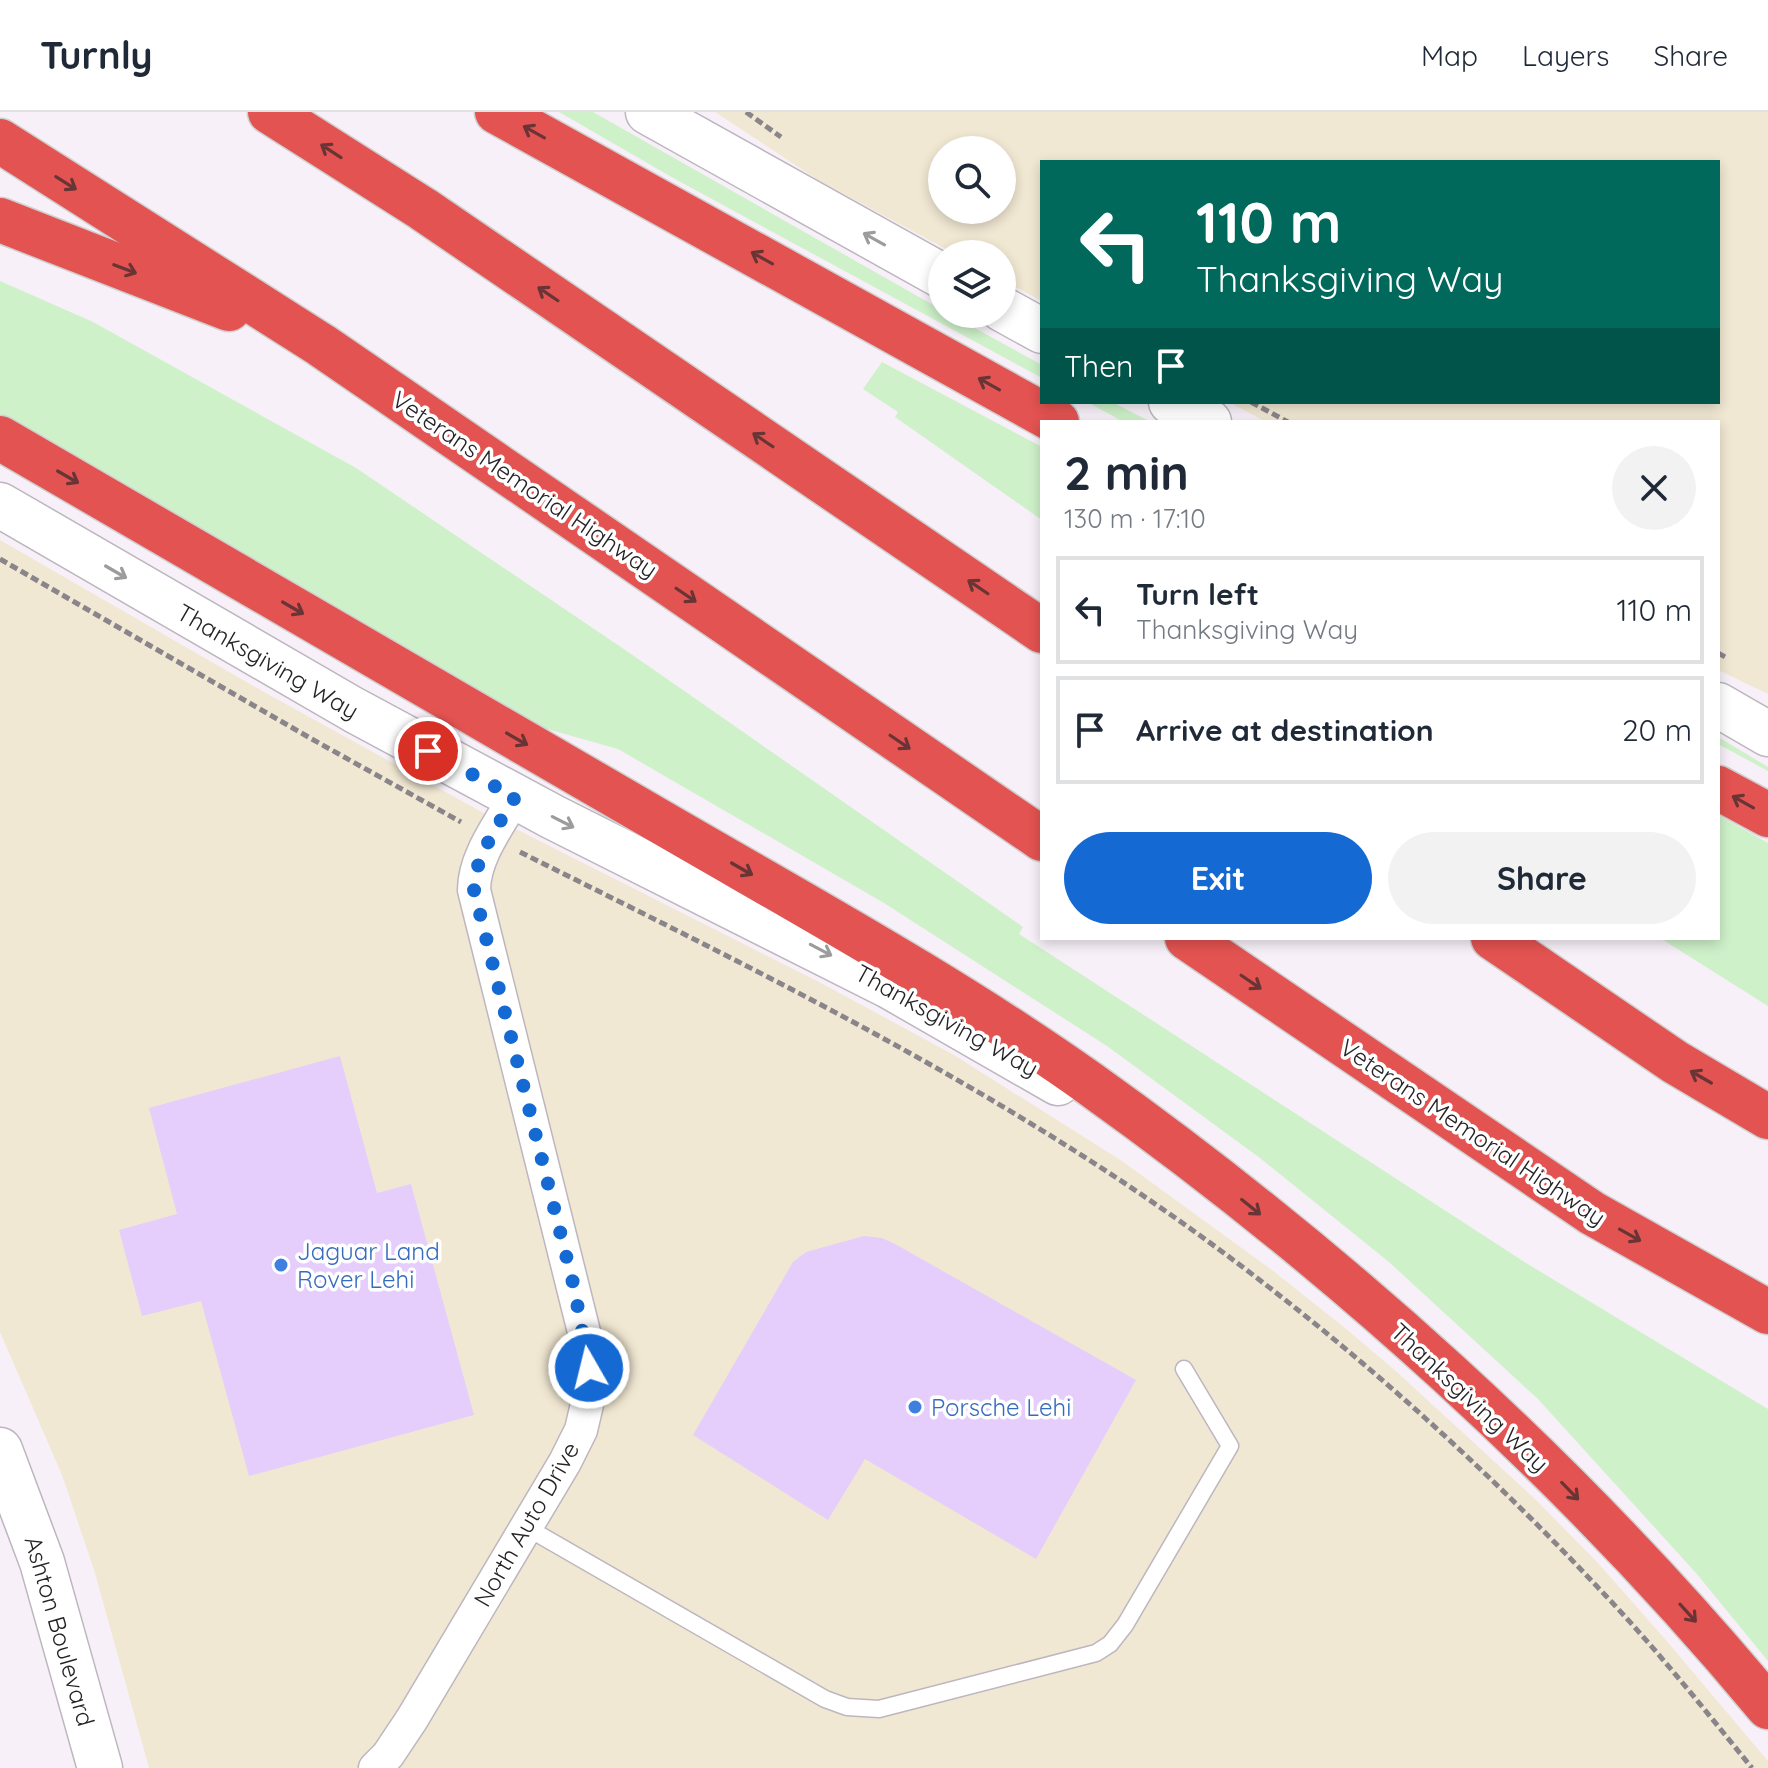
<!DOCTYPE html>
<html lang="en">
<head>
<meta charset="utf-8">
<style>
	:root { --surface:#fff; --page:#f2f2f3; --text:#1f2937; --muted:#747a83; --line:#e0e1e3; --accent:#1569d3 }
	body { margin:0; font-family:Quicksand,sans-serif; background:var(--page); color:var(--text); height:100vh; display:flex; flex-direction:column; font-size:30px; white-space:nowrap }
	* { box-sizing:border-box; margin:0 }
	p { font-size:26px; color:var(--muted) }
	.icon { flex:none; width:44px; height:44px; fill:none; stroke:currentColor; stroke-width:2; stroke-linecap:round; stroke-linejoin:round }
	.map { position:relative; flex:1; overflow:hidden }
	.drawer { position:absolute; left:1040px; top:308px; width:680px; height:520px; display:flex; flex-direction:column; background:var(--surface); border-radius:0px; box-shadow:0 4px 12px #0003 }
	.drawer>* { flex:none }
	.banner { position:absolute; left:1040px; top:48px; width:680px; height:244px; border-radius:0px; box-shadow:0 4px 12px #0003; background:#00695c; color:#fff; overflow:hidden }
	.tools { position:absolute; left:928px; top:24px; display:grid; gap:16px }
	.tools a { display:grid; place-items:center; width:88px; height:88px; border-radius:50%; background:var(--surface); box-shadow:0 4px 12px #0003; font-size:40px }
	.pin { position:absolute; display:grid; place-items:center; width:68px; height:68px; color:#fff; margin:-34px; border:4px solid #fff; border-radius:50%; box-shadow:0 2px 8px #0007 }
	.me { position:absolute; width:88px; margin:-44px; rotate:352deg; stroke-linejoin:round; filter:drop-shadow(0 0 6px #0008) }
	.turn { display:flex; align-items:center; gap:28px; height:168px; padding:0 24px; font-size:36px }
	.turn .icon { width:104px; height:104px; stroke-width:2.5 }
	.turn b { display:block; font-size:56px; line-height:68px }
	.then { display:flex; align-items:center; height:76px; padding:0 24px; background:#0003; gap:16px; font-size:30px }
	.round { display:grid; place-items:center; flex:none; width:84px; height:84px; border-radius:42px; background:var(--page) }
	.overview { display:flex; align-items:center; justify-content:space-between; height:136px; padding:0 24px }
	h1 { font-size:48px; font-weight:700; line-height:60px }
	.action { display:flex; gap:16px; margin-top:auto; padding:16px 24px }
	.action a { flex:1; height:92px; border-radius:48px; background:var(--accent); color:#fff; font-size:32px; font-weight:700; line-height:92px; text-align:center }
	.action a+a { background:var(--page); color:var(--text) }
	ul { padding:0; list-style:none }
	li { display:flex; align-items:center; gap:24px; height:108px; margin:0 16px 12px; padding:0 8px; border:4px solid var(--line); border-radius:0px }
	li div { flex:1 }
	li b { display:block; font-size:30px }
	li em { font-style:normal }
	header { display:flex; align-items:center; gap:48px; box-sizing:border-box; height:112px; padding:0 40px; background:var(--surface); border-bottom:2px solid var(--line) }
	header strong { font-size:38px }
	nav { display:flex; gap:44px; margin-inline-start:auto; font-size:28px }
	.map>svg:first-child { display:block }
	.commercial { fill:#f1e8d3; fill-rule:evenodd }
	.green { fill:#cef1c9 }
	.building { fill:#e5cdfc }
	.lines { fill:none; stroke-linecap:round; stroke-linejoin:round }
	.lane-casing { stroke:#bdb6be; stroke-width:19 }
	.street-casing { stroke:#bdb6be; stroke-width:35 }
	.secondary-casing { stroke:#bdb6be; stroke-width:47 }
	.highway-casing { stroke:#cfcfcf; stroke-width:47 }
	.path { stroke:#8a858a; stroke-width:5; stroke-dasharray:8 4; stroke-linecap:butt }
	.lane { stroke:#fff; stroke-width:16 }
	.street { stroke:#fff; stroke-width:32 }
	.secondary { stroke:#fff; stroke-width:44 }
	.highway { stroke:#e35351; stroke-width:44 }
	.oneway { stroke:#683435 }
	.oneway2 { stroke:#9d9c9d }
	.route { stroke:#1569d3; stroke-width:14; stroke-dasharray:0 25.2 }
	.shop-dot { fill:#3f7fe0; stroke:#fff; stroke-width:3 }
	.labels { text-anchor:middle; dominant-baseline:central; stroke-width:7; stroke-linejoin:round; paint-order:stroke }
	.street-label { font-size:24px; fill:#262326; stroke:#fff }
	.shop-label { font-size:24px; fill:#366cbe; stroke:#fff; text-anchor:start }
</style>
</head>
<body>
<header>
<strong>Turnly</strong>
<nav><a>Map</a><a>Layers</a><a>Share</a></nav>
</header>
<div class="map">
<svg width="1768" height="1656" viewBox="0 0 1768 1656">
	<rect width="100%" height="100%" fill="#f7f0f8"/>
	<!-- commercial -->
	<g class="commercial">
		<path d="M715,0H1768V582L1718,558V310H1266L1229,290H1718V50H1042V189L1002,168V142H955L818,68ZM942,38H1002V98H942Z"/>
		<path d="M0,428L264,580L480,699L819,870L954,943L1122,1049L1272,1158L1345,1216L1397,1260L1536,1388L1598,1451L1665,1527L1768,1649V1656H149L95,1461L62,1363L0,1220Z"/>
	</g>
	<!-- green -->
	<g class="green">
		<path d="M559,0H593L942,198V202H949L1042,253V266L675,67Z"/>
		<path d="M0,169L93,210L356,356L634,544L1023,815L1019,822L1526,1151L1768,1297V1549L1696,1461L1538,1287L1389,1150L1260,1046L1107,934L884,791L618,637L526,611L0,302Z"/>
		<path d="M882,250L1042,335V408L895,305L898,300L863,277Z"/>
		<path d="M1087,290H1112L1151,310H1124Z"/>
		<path d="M1718,625L1768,655V659L1718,632Z"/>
		<path d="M1718,703L1768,731V894L1660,826H1718Z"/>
	</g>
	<!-- building -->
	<g class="building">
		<path d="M340,944L377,1081L411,1072L474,1303L249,1364L201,1189L142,1204L119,1118L177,1102L149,996Z"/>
		<path d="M864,1124L882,1126L895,1132L1136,1268L1036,1447L865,1347L828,1408L693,1323L793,1150L806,1140Z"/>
	</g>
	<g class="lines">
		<!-- lane casing -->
		<g class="lane-casing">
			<path id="lane" d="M526,1415L825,1587L847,1595L879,1597L1096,1541L1110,1532L1125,1513L1230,1334L1184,1257"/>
		</g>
		<!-- street casing -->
		<g class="street-casing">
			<path id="street" d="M375,1656L388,1643L412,1607L565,1350L581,1318L588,1288L589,1256L584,1220L474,778C474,745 499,713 515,685"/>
		</g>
		<!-- secondary casing -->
		<g class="secondary-casing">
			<g id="secondary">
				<path d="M648,0L942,164"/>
				<path d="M1002,197L1042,219"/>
				<path d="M1171,290L1209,310"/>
				<path d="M0,393L354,598L553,705L889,874L1058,971"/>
				<path d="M1718,593L1768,622"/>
				<path d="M0,1338L42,1450L100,1656"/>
			</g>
		</g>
		<!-- highway casing -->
		<g class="highway-casing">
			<g id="highway">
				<path d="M270,0L423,97L1042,519"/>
				<path d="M497,0L1057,310"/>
				<path d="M0,29L321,233L1042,727"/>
				<path d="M0,108L229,197"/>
				<path d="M0,326C216,451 431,577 647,702C796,789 948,871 1089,971C1337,1148 1573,1360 1768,1595"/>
				<path d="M1718,676L1768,703"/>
				<path d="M1187,826L1592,1101L1768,1200"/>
				<path d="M1493,826L1675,950L1768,1005"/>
			</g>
		</g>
		<!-- path -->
		<g class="path">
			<path d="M746,0L781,25"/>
			<path d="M1251,290L1288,310"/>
			<path d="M0,447L310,626L461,710"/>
			<path d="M1718,541L1727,546"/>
			<path d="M520,740C708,834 897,926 1075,1039C1270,1162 1449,1316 1606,1484C1657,1538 1705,1598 1752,1656"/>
		</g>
		<!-- lane -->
		<use href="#lane" class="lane"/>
		<!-- street -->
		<use href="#street" class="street"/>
		<!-- secondary -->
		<use href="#secondary" class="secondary"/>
		<!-- highway -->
		<use href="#highway" class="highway"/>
	</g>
	<!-- one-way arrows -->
	<defs><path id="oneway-shaft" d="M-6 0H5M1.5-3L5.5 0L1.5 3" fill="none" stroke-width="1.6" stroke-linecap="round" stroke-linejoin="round" transform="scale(2)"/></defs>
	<g class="oneway">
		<use href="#oneway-shaft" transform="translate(534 20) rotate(-151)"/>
		<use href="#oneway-shaft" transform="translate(331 39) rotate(-147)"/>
		<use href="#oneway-shaft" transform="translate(66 71) rotate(32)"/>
		<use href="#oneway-shaft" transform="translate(762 146) rotate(-151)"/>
		<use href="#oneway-shaft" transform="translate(125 157) rotate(21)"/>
		<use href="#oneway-shaft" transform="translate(548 182) rotate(-146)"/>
		<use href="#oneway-shaft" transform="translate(989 272) rotate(-151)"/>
		<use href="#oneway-shaft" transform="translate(763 328) rotate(-146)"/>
		<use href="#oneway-shaft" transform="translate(68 365) rotate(30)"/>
		<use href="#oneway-shaft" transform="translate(978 475) rotate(-146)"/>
		<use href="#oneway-shaft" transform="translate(686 483) rotate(34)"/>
		<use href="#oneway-shaft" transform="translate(293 496) rotate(30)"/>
		<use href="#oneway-shaft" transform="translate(517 627) rotate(30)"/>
		<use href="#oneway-shaft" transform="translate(900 630) rotate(34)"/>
		<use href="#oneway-shaft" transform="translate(1743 690) rotate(-151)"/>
		<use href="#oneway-shaft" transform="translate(742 757) rotate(30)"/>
		<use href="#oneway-shaft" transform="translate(1251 870) rotate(34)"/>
		<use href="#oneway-shaft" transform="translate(1701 965) rotate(-150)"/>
		<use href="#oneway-shaft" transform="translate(1251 1095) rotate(39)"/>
		<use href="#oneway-shaft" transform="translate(1630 1123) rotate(29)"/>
		<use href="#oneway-shaft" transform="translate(1570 1379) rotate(46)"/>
		<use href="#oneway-shaft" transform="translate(1688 1501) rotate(48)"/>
	</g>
	<g class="oneway2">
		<use href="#oneway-shaft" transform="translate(874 127) rotate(-151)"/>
		<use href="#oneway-shaft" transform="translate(116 460) rotate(30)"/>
		<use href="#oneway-shaft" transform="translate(563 710) rotate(27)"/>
		<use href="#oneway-shaft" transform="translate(821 838) rotate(28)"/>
	</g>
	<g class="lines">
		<!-- route -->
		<path class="route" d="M428,639L515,685C499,713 474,745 474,778L574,1175L589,1256"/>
	</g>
	<!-- markers -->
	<g class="shop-dot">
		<circle cx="281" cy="1153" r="8"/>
		<circle cx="915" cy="1295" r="8"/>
	</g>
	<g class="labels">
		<!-- street labels -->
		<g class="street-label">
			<text transform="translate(525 372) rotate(34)">Veterans Memorial Highway</text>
			<text transform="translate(268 549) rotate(30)">Thanksgiving Way</text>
			<text transform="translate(947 908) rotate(29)">Thanksgiving Way</text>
			<text transform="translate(1473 1020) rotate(34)">Veterans Memorial Highway</text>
			<text transform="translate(1470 1285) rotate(43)">Thanksgiving Way</text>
			<text transform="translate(526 1412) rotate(-60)">North Auto Drive</text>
			<text transform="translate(60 1519) rotate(74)">Ashton Boulevard</text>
		</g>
		<!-- shop labels -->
		<g class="shop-label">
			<text x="297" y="1139">Jaguar Land<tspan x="297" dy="28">Rover Lehi</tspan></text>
			<text x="931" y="1295">Porsche Lehi</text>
		</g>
	</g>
</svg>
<div class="tools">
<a><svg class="icon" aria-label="search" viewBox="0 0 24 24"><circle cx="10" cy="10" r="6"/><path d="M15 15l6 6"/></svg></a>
<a><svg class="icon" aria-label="layers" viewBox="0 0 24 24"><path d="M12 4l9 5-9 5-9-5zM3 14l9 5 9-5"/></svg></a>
</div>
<div class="pin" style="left:428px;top:639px;background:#d93025"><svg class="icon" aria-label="arrive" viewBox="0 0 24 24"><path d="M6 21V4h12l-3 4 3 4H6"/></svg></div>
<svg class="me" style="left:589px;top:1256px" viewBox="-20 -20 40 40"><circle r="17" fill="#1569d3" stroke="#fff" stroke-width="3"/><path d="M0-11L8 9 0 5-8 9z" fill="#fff"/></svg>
<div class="banner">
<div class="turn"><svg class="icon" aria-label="left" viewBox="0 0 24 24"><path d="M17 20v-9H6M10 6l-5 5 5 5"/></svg><div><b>110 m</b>Thanksgiving Way</div></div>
<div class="then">Then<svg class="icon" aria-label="arrive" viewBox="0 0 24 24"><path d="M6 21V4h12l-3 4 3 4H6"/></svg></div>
</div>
<section class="drawer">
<div class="overview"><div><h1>2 min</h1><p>130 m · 17:10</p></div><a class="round"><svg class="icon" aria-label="close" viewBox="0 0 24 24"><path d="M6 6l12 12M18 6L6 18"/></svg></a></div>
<ul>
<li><svg class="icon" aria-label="left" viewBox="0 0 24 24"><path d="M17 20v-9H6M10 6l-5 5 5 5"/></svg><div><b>Turn left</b><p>Thanksgiving Way</p></div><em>110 m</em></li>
<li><svg class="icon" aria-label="arrive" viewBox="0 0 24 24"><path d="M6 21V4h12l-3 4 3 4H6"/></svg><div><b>Arrive at destination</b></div><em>20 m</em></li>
</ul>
<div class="action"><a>Exit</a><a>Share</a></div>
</section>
</div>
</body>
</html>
